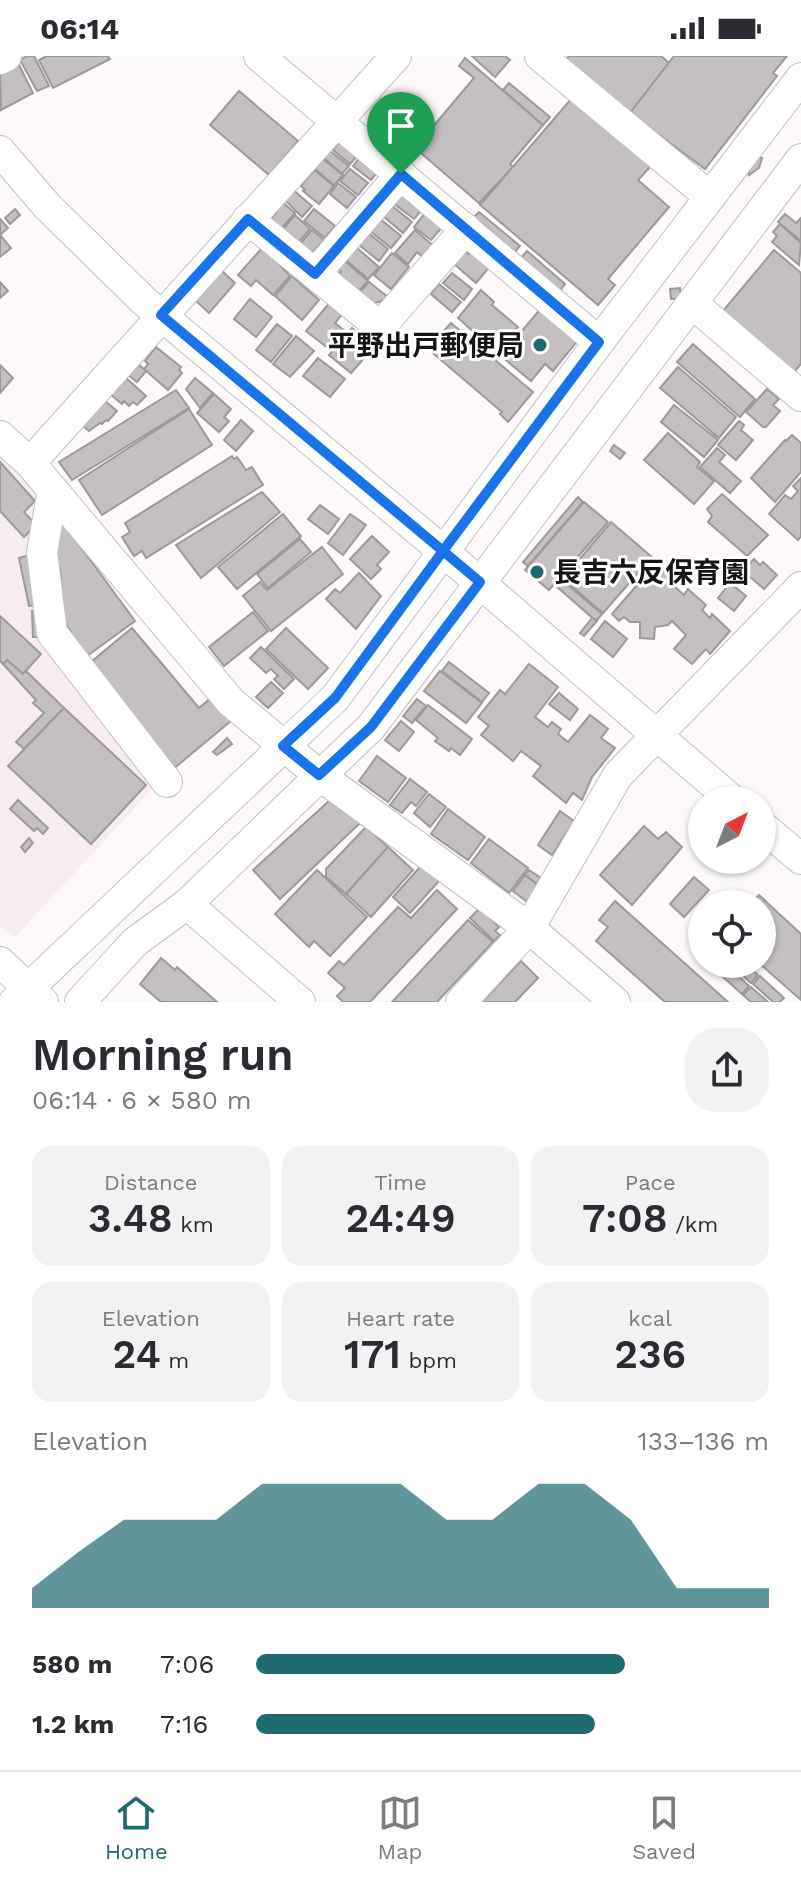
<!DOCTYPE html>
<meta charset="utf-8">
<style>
:root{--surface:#fff;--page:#f2f2f3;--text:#2b2b33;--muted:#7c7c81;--line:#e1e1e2;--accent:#1d6a6f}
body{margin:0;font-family:"Work Sans","Noto Sans JP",sans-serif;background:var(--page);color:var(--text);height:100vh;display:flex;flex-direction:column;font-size:30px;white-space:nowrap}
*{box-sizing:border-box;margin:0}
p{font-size:26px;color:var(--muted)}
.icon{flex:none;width:44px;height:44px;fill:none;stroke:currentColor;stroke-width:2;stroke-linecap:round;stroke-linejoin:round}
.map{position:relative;height:946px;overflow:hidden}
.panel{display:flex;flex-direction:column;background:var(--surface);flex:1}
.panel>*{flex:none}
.needle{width:52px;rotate:42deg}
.buttons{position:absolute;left:688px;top:730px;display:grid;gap:16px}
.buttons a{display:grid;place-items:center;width:88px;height:88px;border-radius:50%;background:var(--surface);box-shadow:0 2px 6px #0004;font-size:40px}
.pin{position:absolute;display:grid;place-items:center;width:68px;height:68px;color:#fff;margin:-82px -34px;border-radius:50% 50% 50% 0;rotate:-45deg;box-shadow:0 0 8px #0007}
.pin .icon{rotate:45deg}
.round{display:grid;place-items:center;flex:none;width:84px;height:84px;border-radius:32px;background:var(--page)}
.headline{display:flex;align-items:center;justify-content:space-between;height:136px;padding:0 32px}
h1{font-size:44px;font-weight:600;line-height:60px}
.stats{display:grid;grid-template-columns:repeat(3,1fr);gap:12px;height:136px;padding:8px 32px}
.stats div{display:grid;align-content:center;border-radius:20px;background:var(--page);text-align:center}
.stats b{font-size:40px;font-weight:600}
.stats small{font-size:22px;font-weight:400}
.stats p{font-size:22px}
.chart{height:224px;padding:16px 32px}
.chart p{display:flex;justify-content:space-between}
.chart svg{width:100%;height:144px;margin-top:8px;fill:var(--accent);opacity:.7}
ul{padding:0 32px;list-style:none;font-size:26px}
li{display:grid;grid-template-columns:128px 96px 1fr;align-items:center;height:60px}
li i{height:20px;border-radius:10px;background:var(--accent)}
.status{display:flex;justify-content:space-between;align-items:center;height:56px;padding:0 40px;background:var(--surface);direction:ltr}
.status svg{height:22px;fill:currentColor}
.tabs{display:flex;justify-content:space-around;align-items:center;height:112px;border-top:2px solid var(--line);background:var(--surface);font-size:22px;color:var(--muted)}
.tabs a{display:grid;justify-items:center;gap:4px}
.tabs .current{color:var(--accent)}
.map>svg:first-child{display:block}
.built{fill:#f9ecf1}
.building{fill:#c4c0c2;stroke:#9d999b;stroke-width:2}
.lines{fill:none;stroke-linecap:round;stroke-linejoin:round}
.minor-casing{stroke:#c4c0c2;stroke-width:32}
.minor{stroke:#fff;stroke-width:30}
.route-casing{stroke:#fff;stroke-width:16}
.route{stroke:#1a73e8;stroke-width:10}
.poi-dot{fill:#1d6a6f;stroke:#fff;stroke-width:3}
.labels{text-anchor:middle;stroke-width:6;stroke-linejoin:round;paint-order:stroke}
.poi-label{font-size:28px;font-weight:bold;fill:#161515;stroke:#fff;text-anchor:end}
</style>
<div class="status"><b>06:14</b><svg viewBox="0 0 49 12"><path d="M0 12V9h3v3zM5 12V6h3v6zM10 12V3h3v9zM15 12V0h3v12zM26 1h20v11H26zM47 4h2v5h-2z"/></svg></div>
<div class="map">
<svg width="801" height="946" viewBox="0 0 801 946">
<rect width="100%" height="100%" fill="#fdf9fa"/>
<path class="built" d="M0,399L41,437L45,578L158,727L14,882L0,870Z"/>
<g class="building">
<path d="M27,0H34L49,30L37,35L20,4Z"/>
<path d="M47,0H108L110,3L53,32L39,4Z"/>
<path d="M472,0H505L510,4L495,21Z"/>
<path d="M569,0H661L669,7L630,57L565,5Z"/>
<path d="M674,0H787L773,17L777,20L705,113L630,57Z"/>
<path d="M465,2L543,69L510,108L513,111L479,147L415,92L474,22L459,10Z"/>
<path d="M17,5L33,37L1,54L0,14Z"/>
<path d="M509,27L550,61L543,69L503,34Z"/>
<path d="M239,35L298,85L269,119L210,69Z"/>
<path d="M572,42L651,110L638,124L669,151L608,223L615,229L598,249L480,149Z"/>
<path d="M341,84L358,99L350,108L333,94Z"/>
<path d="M330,95L349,110L342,118L324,102Z"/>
<path d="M362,99L380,113L371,124L353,110Z"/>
<path d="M758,102H762L759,112L749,119V112Z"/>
<path d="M323,103L343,119L334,129L315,113Z"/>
<path d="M350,113L368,127L358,139L340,125Z"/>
<path d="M314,114L334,130L319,148L303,135L305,134L301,130Z"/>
<path d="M338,127L356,141L347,152L330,138Z"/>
<path d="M292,133L312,150L302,161L284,143Z"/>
<path d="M401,138L425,150L414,163L393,147Z"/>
<path d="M281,145L295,157L281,173L270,164L277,156L274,153Z"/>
<path d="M391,149L412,166L403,177L383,160Z"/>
<path d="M15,153L20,159L10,168L5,162Z"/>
<path d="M314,153L335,170L325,182L304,165Z"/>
<path d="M426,156L443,170L431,184L414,171Z"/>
<path d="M479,156L520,190L515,196L474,161Z"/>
<path d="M785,158L796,167L801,162V185L778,166Z"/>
<path d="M295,159L310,173L298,187L283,173Z"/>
<path d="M379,162L401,180L391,192L369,174Z"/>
<path d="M0,163L8,172L0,179Z"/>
<path d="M780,168L801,187L799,209L772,186L777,180L773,176Z"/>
<path d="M312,174L324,184L312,197L299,189Z"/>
<path d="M415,174L437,193L427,205L417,196L408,208L395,197Z"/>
<path d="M367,176L388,193L379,205L358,188Z"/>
<path d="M0,179L11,192L0,201Z"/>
<path d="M263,191L290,220L273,239L256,224L251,230L238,219Z"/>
<path d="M357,192L379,211L368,223L346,204Z"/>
<path d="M472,193L491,209L476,227L454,208L465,195L469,198Z"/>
<path d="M774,194L801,217V308L794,316L723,255Z"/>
<path d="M527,195L565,228L560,235L521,202Z"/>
<path d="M392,197L409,211L391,233L374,219Z"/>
<path d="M344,204L368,225L358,236L338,219L341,216L337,211Z"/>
<path d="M221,214L235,227L209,257L196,245Z"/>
<path d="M452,217L472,233L464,244L443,227Z"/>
<path d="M292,220L319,244L302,264L275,240Z"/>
<path d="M0,226L8,235L0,242Z"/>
<path d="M369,226L388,241L385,244L372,248L359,237Z"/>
<path d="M439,228L461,246L452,256L431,238Z"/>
<path d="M680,232L681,242L671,243L670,233Z"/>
<path d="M481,234L494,246L492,249L518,271L496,296L458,262Z"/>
<path d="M250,243L272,261L256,281L234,263Z"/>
<path d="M331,245L344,256L335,267L345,275L329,293L306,275Z"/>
<path d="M542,251L575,279V288L553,315L545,308L531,325L501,300Z"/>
<path d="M451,267L533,336L508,366L500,358L502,356L428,293Z"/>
<path d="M277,268L292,280L271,306L256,294Z"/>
<path d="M352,272L359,278L364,272L376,282L370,288L374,291L351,317L329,299Z"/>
<path d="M296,280L314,295L290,321L273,308Z"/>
<path d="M693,288L755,343L740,361L677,306Z"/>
<path d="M156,291L181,311L179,314L182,317L168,334L144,313L148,308L145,305Z"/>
<path d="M318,302L345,323L330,341L303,320Z"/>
<path d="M137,307L146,315L137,326L127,318Z"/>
<path d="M0,309L13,322L0,337Z"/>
<path d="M678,311L736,361L719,382L660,332Z"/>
<path d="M125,321L146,340L137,349L133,346L129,350L124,345L122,348L110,338Z"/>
<path d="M195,322L213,337L200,352L186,333Z"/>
<path d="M767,333L779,343L773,349L780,355L766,371H763L746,356Z"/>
<path d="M176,334L189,352L72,424L59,406Z"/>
<path d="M214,338L231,353L224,361L229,365L219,376L197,357Z"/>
<path d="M105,345L117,355L108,365L106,364L102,368L100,367L89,375L83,370Z"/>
<path d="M674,349L718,384L704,401L661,366Z"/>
<path d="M189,353L212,389L102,459L79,424Z"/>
<path d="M241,364L253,375L236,395L224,384Z"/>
<path d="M739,365L744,369L741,374L753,384L736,404L718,389Z"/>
<path d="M668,377L700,406L697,411L714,425L694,448L644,404Z"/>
<path d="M792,379L801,387V416L775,446L751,422L785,384L786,385Z"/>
<path d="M614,389L625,397L620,403L610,395Z"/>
<path d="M717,392L725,399L719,406L741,425L730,437L700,411Z"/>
<path d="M232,400L234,403L237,401L246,414L252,411L263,429L146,502L142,495L134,500L122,481L130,476L125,467Z"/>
<path d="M0,406L35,445L24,456L36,469L24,481L0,455Z"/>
<path d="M801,422V480L798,484L769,458L785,439L791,443L798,435L793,430Z"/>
<path d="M262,436L280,456L201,522L176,489Z"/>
<path d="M722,438L768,479L747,500L708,466L712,460L707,453Z"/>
<path d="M578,441L583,446L528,510L523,506Z"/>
<path d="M584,446L608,466L549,534L525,514Z"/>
<path d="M320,449L339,463L328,478L308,463Z"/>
<path d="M283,458L301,480L237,533L218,511Z"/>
<path d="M350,458L366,469L343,499L328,487Z"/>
<path d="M58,460L135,565L87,600L62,582L71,576L64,566L60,512L55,515Z"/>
<path d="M611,466L652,501L603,557L563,523Z"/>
<path d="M372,480L389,496L377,509L381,513L371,523L350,503Z"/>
<path d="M300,483L311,496L268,532L257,518Z"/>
<path d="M322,491L343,518L271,575L243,540L260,526L267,534Z"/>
<path d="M29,499L39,549L29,550L19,502Z"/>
<path d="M754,503L760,509L763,506L777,519L764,533L743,515Z"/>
<path d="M657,506L679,526L675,531L684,539L688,533L706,549L702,554L710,562L712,558L730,575L710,598L706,593L692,608L674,593L686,579L672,565L668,569L655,571L654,583L640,582V566H630L624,561L619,565L612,558Z"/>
<path d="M359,517L381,540L356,573L326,543L335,533L340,537Z"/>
<path d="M562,524L602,558L596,565L556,530Z"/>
<path d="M730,527L746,540L734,555L718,542Z"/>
<path d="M32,555H39L40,581H33Z"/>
<path d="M253,556L268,575L224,610L209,591Z"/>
<path d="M0,560L41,598L23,618L7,604L3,608L0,605Z"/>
<path d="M592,562L597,565L584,580L580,577Z"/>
<path d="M605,565L627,583L613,601L591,583Z"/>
<path d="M132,572L199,652L211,642L231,665L172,714L85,611Z"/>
<path d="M286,572L328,612L308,633L266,593Z"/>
<path d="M261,591L294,623L284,633L274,623L278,620L271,613L266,617L250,602Z"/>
<path d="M7,604L23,618L26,615L64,652L24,693L16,686L44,657L33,647L36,644L3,608Z"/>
<path d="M449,606L489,637L482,646L442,615Z"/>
<path d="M529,608L558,631L535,661L548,671L552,666L561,673L558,678L568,686L590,659L608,673L601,682L615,692L592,721L582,744L573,737L566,747L533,720L541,710L521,695L513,705L481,679L489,670L478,661L500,634L505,638Z"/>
<path d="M440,615L482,647L466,667L424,635Z"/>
<path d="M271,626L283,637L268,652L256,641Z"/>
<path d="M559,637L578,653L570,664L549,648Z"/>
<path d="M417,643L426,650L412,667L403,660Z"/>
<path d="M428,649L472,683L460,699L451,692L449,695L435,685L438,682L416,664Z"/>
<path d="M64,652L146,729L91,788L8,710Z"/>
<path d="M401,665L414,676L399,695L385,684Z"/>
<path d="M227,682L232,688L217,699L213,696Z"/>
<path d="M377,700L406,722L388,746L359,725Z"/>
<path d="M410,723L427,736L416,750L411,746L402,757L390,749Z"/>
<path d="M429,738L446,751L430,771L414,757Z"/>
<path d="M18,744L48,772L43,778L37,772L34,775L10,753Z"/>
<path d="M329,745L360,767L280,843L253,814Z"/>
<path d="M448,753L485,781L468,804L431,778Z"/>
<path d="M560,755L574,765L552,799L538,789Z"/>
<path d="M644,770L658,783L666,776L682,791L632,849L600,819Z"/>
<path d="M366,771L388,791L346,838L326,821V813Z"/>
<path d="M29,782L33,787L25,796L21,791Z"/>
<path d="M489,783L528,812L509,837L471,807Z"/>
<path d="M388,791L413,814L371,861L346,838Z"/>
<path d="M421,810L439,825L410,857L393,841Z"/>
<path d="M317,814L367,861L330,900L314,885L309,891L275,858Z"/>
<path d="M529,814L544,824L539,830L525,819Z"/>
<path d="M525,819L539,830L530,845H526L513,835Z"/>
<path d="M694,821L709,834L684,861L670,848Z"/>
<path d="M437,834L457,853L370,946H343L337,940L345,932L328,917L339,905L344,909L398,851L411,862Z"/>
<path d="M759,839L801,878V944L760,908L762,848H751Z"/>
<path d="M615,845L728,946H665L596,885L608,871L599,864Z"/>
<path d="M480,852L499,871L495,875L500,879L494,885L470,862Z"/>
<path d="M468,864L493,886L437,946H392Z"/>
<path d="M161,902L175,914L177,911L217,946H161L140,928Z"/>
<path d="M521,905L538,922L515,946H482Z"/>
<path d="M712,908H726L749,930L742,938L711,910Z"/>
<path d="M730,908H746L758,919L751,927Z"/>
<path d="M760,920L784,942L780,946H773L753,928Z"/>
<path d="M751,931L768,946H751L743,939Z"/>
</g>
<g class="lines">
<defs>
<g id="minor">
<path d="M259,0L599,286"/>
<path d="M540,0L710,141"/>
<path d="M0,3L6,0"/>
<path d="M0,95L47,150L144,245L443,495L732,744"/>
<path d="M248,163L380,271L466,173"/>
<path d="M315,218L401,118"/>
<path d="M692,247L801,340"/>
<path d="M0,380L30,407L231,646L319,719L529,872L615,946"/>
<path d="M30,407L396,0"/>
<path d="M53,434L42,496L52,577L167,726"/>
<path d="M762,770L801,803"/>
<path d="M187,848L300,946"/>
<path d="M0,906L43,946"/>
<path d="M14,946L335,642L599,286L801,22"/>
<path d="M80,946L135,886L187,848L371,671L801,103"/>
<path d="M461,946L529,872L618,719L801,531"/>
</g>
</defs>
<use href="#minor" class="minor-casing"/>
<use href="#minor" class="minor"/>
</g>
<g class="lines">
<defs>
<path id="route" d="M401,118L315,218L248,163L161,259L443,495L335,642L283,690L319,719L371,671L480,526L443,495L599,286L401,118"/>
</defs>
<use href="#route" class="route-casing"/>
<use href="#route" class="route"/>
</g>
<g class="poi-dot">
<circle cx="540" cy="289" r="8"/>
<circle cx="537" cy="516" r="8"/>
</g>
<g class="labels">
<g class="poi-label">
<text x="524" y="299">平野出戸郵便局</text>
<text x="553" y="526" text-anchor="start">長吉六反保育園</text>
</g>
</g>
</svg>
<div class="buttons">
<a><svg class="needle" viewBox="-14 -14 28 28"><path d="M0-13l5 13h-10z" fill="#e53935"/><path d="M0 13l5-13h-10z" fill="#7c7c81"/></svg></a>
<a><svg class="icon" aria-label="locate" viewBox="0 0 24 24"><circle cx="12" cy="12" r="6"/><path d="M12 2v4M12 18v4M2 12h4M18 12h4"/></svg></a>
</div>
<div class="pin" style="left:401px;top:118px;background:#1e9e55"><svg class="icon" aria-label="arrive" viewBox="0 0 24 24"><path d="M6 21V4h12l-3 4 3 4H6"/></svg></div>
</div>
<section class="panel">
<div class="headline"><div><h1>Morning run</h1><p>06:14 · 6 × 580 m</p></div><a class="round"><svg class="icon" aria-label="share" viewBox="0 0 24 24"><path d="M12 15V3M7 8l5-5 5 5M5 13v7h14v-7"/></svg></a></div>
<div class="stats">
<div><p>Distance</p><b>3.48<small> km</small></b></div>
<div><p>Time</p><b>24:49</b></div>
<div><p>Pace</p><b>7:08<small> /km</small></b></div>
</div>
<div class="stats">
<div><p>Elevation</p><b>24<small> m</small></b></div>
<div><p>Heart rate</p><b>171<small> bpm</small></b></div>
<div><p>kcal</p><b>236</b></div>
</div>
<div class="chart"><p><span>Elevation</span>133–136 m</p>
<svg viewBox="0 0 160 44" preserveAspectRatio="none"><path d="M0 44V38L10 27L20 17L30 17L40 17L50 6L60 6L70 6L80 6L90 17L100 17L110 6L120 6L130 17L140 38L150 38L160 38V44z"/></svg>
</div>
<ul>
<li><b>580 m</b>7:06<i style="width:72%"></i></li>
<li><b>1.2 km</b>7:16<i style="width:66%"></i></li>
</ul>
</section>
<nav class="tabs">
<a class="current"><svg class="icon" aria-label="home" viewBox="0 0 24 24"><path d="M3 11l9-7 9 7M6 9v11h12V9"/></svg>Home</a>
<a><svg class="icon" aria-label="map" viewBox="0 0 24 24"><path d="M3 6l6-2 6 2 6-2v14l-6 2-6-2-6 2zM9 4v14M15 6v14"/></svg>Map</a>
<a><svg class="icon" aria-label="saved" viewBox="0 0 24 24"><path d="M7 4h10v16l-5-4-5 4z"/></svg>Saved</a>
</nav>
